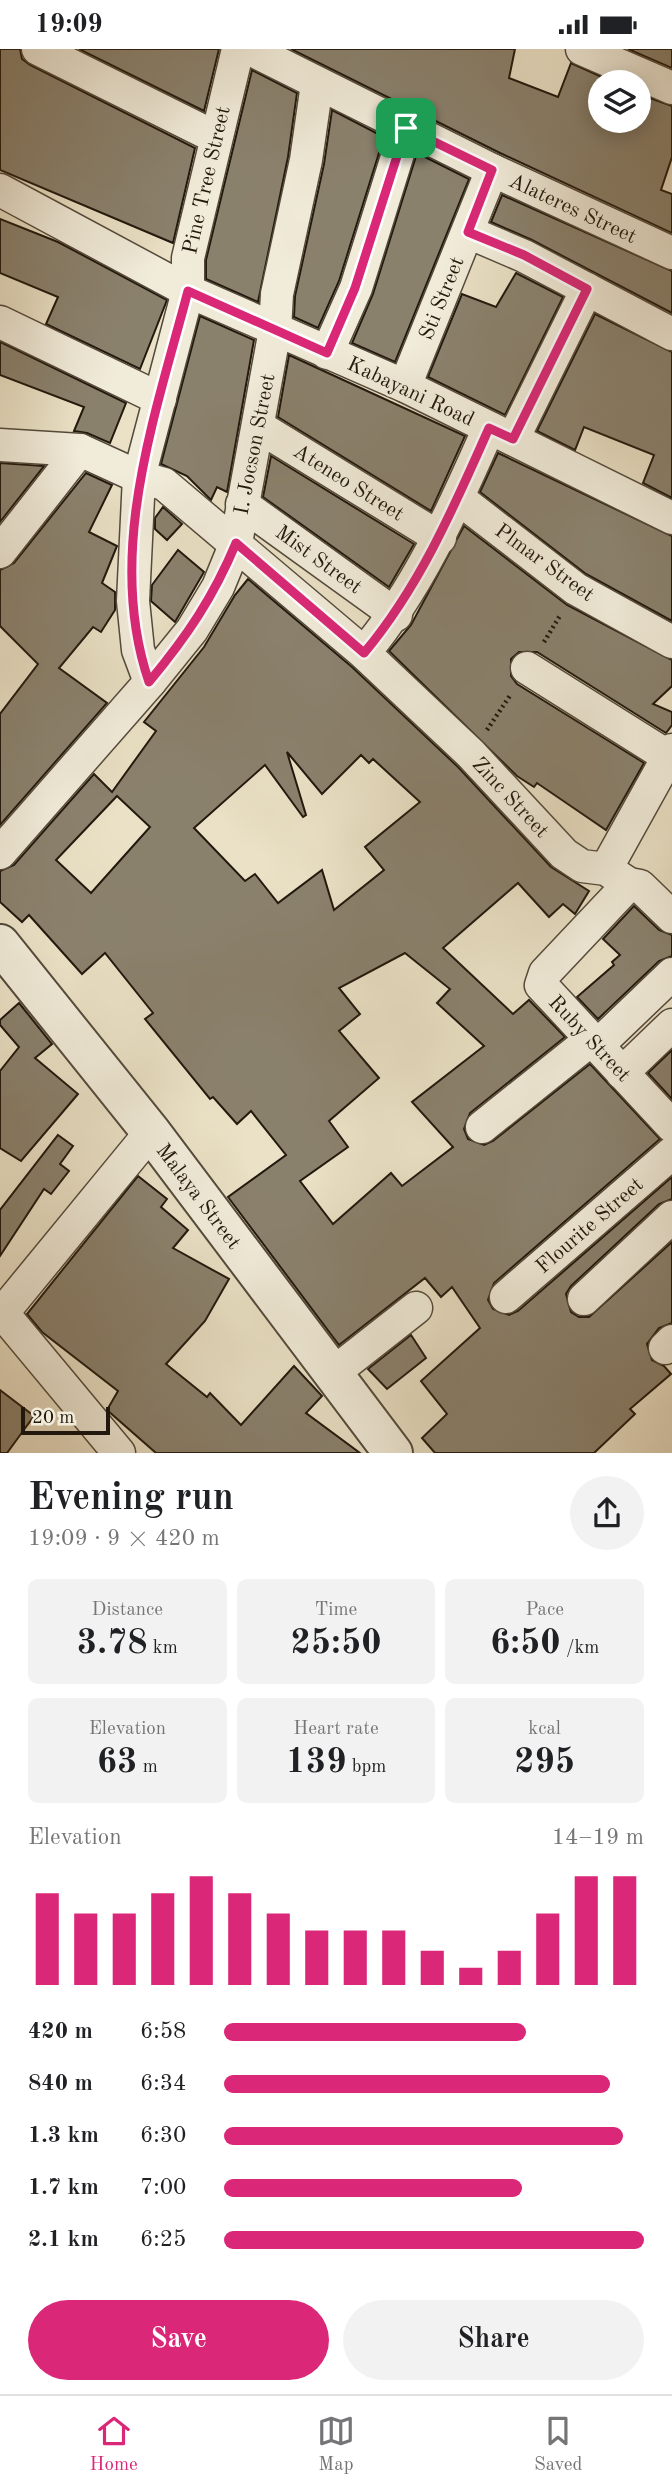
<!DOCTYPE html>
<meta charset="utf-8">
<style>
:root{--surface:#fff;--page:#f2f2f2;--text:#202124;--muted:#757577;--line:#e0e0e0;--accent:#db2777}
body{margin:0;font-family:"Old Standard TT",serif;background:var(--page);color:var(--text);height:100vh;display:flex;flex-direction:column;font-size:26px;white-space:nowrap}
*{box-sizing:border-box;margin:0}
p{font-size:23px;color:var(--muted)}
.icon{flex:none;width:38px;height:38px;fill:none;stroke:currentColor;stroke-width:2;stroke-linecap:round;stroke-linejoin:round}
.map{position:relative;height:1404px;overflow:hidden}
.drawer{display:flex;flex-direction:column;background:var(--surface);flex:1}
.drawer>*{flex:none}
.fabs{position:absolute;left:588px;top:21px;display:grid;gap:14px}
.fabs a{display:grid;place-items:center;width:63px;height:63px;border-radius:50%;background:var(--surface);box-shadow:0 4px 18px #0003;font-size:35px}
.scale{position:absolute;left:21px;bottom:18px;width:89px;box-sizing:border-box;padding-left:7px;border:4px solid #22180d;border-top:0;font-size:19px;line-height:24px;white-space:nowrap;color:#22180d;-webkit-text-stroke:5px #f1ecda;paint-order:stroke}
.pin{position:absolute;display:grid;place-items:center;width:60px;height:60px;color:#fff;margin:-30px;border-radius:14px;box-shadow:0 4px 10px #0006}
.round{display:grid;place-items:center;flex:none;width:74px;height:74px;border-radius:37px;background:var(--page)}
.headline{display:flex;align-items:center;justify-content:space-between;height:119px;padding:0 28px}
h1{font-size:38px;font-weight:800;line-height:52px}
.stats{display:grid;grid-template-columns:repeat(3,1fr);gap:10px;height:119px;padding:7px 28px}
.stats div{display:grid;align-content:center;border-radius:10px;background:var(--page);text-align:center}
.stats b{font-size:35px;font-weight:800}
.stats small{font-size:19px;font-weight:400}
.stats p{font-size:19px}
.chart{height:196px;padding:14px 28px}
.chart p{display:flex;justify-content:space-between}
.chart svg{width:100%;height:126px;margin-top:7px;stroke:var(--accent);stroke-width:6}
.action{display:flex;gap:14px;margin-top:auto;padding:14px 28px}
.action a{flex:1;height:80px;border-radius:42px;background:var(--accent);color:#fff;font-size:28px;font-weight:800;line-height:80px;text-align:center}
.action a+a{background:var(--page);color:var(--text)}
ul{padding:0 28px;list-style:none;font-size:23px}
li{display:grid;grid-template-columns:112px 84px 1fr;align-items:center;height:52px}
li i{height:18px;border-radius:9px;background:var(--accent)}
.status{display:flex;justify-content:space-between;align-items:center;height:49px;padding:0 35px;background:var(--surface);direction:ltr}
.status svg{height:19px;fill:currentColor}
.menu{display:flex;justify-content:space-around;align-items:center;height:98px;border-top:2px solid var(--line);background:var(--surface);font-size:19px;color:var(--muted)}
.menu a{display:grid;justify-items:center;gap:4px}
.menu .current{color:var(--accent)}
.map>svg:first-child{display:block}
.building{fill:#8a816d;stroke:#22180d;stroke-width:2;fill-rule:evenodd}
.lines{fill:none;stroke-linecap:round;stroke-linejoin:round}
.minor-casing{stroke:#544a3b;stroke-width:35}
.tertiary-casing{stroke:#544a3b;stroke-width:42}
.path{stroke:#22180d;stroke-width:4.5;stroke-dasharray:2 3.5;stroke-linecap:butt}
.minor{stroke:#f1ecda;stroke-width:32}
.tertiary{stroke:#f1ecda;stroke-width:38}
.route-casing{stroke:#fff;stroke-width:14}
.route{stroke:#db2777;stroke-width:9}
.labels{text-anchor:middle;stroke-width:5;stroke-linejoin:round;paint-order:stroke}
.street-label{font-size:21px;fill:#22180d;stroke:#f1ecda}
</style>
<div class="status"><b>19:09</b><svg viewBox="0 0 49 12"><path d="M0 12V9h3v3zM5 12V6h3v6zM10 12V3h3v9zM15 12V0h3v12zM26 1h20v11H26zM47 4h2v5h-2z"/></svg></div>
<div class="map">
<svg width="672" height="1404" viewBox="0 0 672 1404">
<rect width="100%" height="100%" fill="#eae1c6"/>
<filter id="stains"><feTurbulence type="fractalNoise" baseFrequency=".00286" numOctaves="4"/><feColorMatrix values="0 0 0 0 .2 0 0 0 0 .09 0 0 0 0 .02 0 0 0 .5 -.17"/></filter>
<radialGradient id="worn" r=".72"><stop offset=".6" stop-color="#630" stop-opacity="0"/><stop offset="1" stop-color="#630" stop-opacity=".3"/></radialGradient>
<g class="building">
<path d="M0,0H20L22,10L30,16L195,99L173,194L0,121Z"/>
<path d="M79,0H219L204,62Z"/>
<path d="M291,0H515L509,29L558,48L571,14L613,33H600V72H639V45L672,57V108L661,141L672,145V184L500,104Z"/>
<path d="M628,0H672V19Z"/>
<path d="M252,21L297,44L288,108L258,253L206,230V211Z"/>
<path d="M332,61L384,88L339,232L318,279L294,268L295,247L324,115Z"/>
<path d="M417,104L469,130L395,313L352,294L373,245Z"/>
<path d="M502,146L672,222V264L532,191L491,173Z"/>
<path d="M0,170L58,193L167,251L140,320L46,275L58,248L0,224Z"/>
<path d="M516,224L563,248L505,366L428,328L462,245L496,258Z"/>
<path d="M595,265L672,303V449L643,434L654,406L584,378L575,401L537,382Z"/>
<path d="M200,267L254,291L227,443L217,438L211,451L187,427L161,415Z"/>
<path d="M0,293L126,354L110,394L87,384L74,382L84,358L0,326Z"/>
<path d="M289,306L465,387L431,462L278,368Z"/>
<path d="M498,404L672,487V572L586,525L480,443Z"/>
<path d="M271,407L414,495L389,538L263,448Z"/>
<path d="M0,414L44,417L0,473Z"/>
<path d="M86,424L112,436L89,483L117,497L102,534L115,543V561L101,583L93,578L59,619L107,654L0,776V665L38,615L0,577V521L14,514Z"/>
<path d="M163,458L182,475L167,491L155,480V469Z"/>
<path d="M464,477L567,556L672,611V637L653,655L672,663V676L666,684L537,603H519L511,610V627L517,635L644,714L606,781L537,734L534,738L517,727L389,602L411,576Z"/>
<path d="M178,501L204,523L175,573L151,552L152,536Z"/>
<path d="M248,530L352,618L458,718L551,818L589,842L575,865L563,855L549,868L518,834L443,899L513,965L529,951L565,988L470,1064L464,1080L468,1090L484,1096L493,1092L590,1015L660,1090L494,1234L488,1251L493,1260L509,1266L518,1262L672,1128V1150L659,1155L571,1237L566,1245L571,1263L579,1268H589L672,1193V1274L659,1279L647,1295L652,1311L664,1317L671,1325L630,1360L635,1365L594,1404H435L422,1389L447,1365L421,1332L480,1279L452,1238L441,1248L425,1229L339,1296L228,1148L286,1106L251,1062L237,1075L213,1048L210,1050L145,970L153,964L105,904L82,925L29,866L22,873L0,853V822L14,816L94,725L112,743L156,682L144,673L204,598L235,546ZM287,703L322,745L361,706L369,714L373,710L420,753L365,798L384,821L334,861L322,821L278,854L255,825L245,832L194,779L265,716L303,768L306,766ZM117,747L150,778L91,844L56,811ZM405,904L450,940L437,954L484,997L412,1053L453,1098L402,1137L391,1124L333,1175L300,1132L348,1098L329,1072L379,1029L339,982L360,965L339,939Z"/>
<path d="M634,857L659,881L672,886V907L659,912L598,970L577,948L614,916L612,913L620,906L603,890Z"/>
<path d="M19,954L52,995L35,1009L78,1045L21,1112L0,1099V1022L19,998L0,976V971Z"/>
<path d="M672,1001V1050L648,1024Z"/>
<path d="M58,1086L73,1097L60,1115L69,1122L51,1145L44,1140L0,1207V1161Z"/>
<path d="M138,1127L167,1150L161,1158L188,1181L173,1199L229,1230L205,1272L166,1315L207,1348L210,1344L241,1376L294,1317L322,1347L306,1364L360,1404H156L107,1361L118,1342L42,1283L27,1265Z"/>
<path d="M411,1286L426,1309L387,1340L368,1320Z"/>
<path d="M0,1341L34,1367L7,1404H0Z"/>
</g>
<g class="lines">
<defs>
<g id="minor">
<path d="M38,0L215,88"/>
<path d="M250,0L492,121L672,204"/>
<path d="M582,0L672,39"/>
<path d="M0,141L188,242L405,337L672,469"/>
<path d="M468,183L524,207L672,285"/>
<path d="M0,273L160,350"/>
<path d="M327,304L356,239L406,79"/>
<path d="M405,337L492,121"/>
<path d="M259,378L440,489"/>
<path d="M513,390L587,240"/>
<path d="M0,396L80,401L139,428L164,435L364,604L471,705L564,805L582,817L606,820L629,835L640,837L672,868"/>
<path d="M458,449L576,540L672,593"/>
<path d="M242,455L396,566"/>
<path d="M0,503L80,401"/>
<path d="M364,604C420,537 454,458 489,379"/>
<path d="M527,619L672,710"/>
<path d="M150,633L138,601L133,552L139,428L188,242V209L238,0"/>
<path d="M0,804L150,633L192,581L218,538L236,494L275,281L277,245L306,111L317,35"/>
<path d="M606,820L672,701"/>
<path d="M629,835L545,924L541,936L672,1077"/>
<path d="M598,996L672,925"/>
<path d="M622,1024L672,976"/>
<path d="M482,1078L592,990"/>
<path d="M506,1248L672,1104"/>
<path d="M584,1250L672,1168"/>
<path d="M0,1261L119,1404"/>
<path d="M0,1267L151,1083"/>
<path d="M665,1299L672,1292"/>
<path d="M332,1325L416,1259"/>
</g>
<path id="tertiary" d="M0,895L151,1083L393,1404"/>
</defs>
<use href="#minor" class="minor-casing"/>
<use href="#tertiary" class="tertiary-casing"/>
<g class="path">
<path d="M544,593L561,565"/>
<path d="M487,681L511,645"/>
</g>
<use href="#minor" class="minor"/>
<use href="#tertiary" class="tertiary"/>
</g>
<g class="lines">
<defs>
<path id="route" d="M406,79L492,121L468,183L524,206L587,240L513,390L489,379C454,458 420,537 364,604L236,494C213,549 187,587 149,633C105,505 155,367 188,242L327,304L355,239Z"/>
</defs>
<use href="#route" class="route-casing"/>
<use href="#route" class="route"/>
</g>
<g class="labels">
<g class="street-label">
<text transform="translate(206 131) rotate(-77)" y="7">Pine Tree Street</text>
<text transform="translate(573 159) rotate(25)" y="7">Alateres Street</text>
<text transform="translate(441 249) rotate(-68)" y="7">Sti Street</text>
<text transform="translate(411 342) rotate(25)" y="7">Kabayani Road</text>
<text transform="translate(254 395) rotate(-79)" y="7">I. Jocson Street</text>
<text transform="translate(349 433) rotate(32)" y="7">Ateneo Street</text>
<text transform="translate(319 510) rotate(36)" y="7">Mist Street</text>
<text transform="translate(545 513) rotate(36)" y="7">Plmar Street</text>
<text transform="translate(511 748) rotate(47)" y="7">Zinc Street</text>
<text transform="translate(590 989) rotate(47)" y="7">Ruby Street</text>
<text transform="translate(199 1147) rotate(53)" y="7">Malaya Street</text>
<text transform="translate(589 1176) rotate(-41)" y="7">Flourite Street</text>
</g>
</g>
<rect width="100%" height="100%" filter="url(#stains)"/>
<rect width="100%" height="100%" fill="url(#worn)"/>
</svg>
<div class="fabs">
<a><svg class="icon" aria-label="layers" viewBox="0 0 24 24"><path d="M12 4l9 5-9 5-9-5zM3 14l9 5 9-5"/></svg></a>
</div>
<div class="scale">20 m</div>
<div class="pin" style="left:406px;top:79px;background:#1e9e55"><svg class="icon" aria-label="arrive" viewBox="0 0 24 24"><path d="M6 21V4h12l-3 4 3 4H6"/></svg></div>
</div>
<section class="drawer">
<div class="headline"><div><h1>Evening run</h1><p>19:09 · 9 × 420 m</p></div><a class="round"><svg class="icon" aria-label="share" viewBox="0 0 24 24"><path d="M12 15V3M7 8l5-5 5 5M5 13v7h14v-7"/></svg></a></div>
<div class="stats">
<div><p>Distance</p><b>3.78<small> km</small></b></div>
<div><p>Time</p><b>25:50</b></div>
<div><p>Pace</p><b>6:50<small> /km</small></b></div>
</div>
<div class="stats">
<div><p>Elevation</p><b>63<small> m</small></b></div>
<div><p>Heart rate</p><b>139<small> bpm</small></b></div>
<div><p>kcal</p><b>295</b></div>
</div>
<div class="chart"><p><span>Elevation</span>14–19 m</p>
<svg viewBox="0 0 160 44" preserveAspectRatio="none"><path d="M5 44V12M15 44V19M25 44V19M35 44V12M45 44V6M55 44V12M65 44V19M75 44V25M85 44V25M95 44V25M105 44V32M115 44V38M125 44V32M135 44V19M145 44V6M155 44V6"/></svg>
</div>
<ul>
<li><b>420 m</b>6:58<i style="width:72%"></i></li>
<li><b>840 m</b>6:34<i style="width:92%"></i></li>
<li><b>1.3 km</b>6:30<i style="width:95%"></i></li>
<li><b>1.7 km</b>7:00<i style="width:71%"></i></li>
<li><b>2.1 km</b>6:25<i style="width:100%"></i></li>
</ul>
<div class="action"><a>Save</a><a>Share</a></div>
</section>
<nav class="menu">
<a class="current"><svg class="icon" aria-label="home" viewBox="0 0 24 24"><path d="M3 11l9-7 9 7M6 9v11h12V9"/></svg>Home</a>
<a><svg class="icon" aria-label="map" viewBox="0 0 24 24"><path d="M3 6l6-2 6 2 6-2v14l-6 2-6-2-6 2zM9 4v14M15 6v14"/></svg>Map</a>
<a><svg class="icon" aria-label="saved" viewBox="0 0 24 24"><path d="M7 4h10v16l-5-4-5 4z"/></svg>Saved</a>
</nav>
